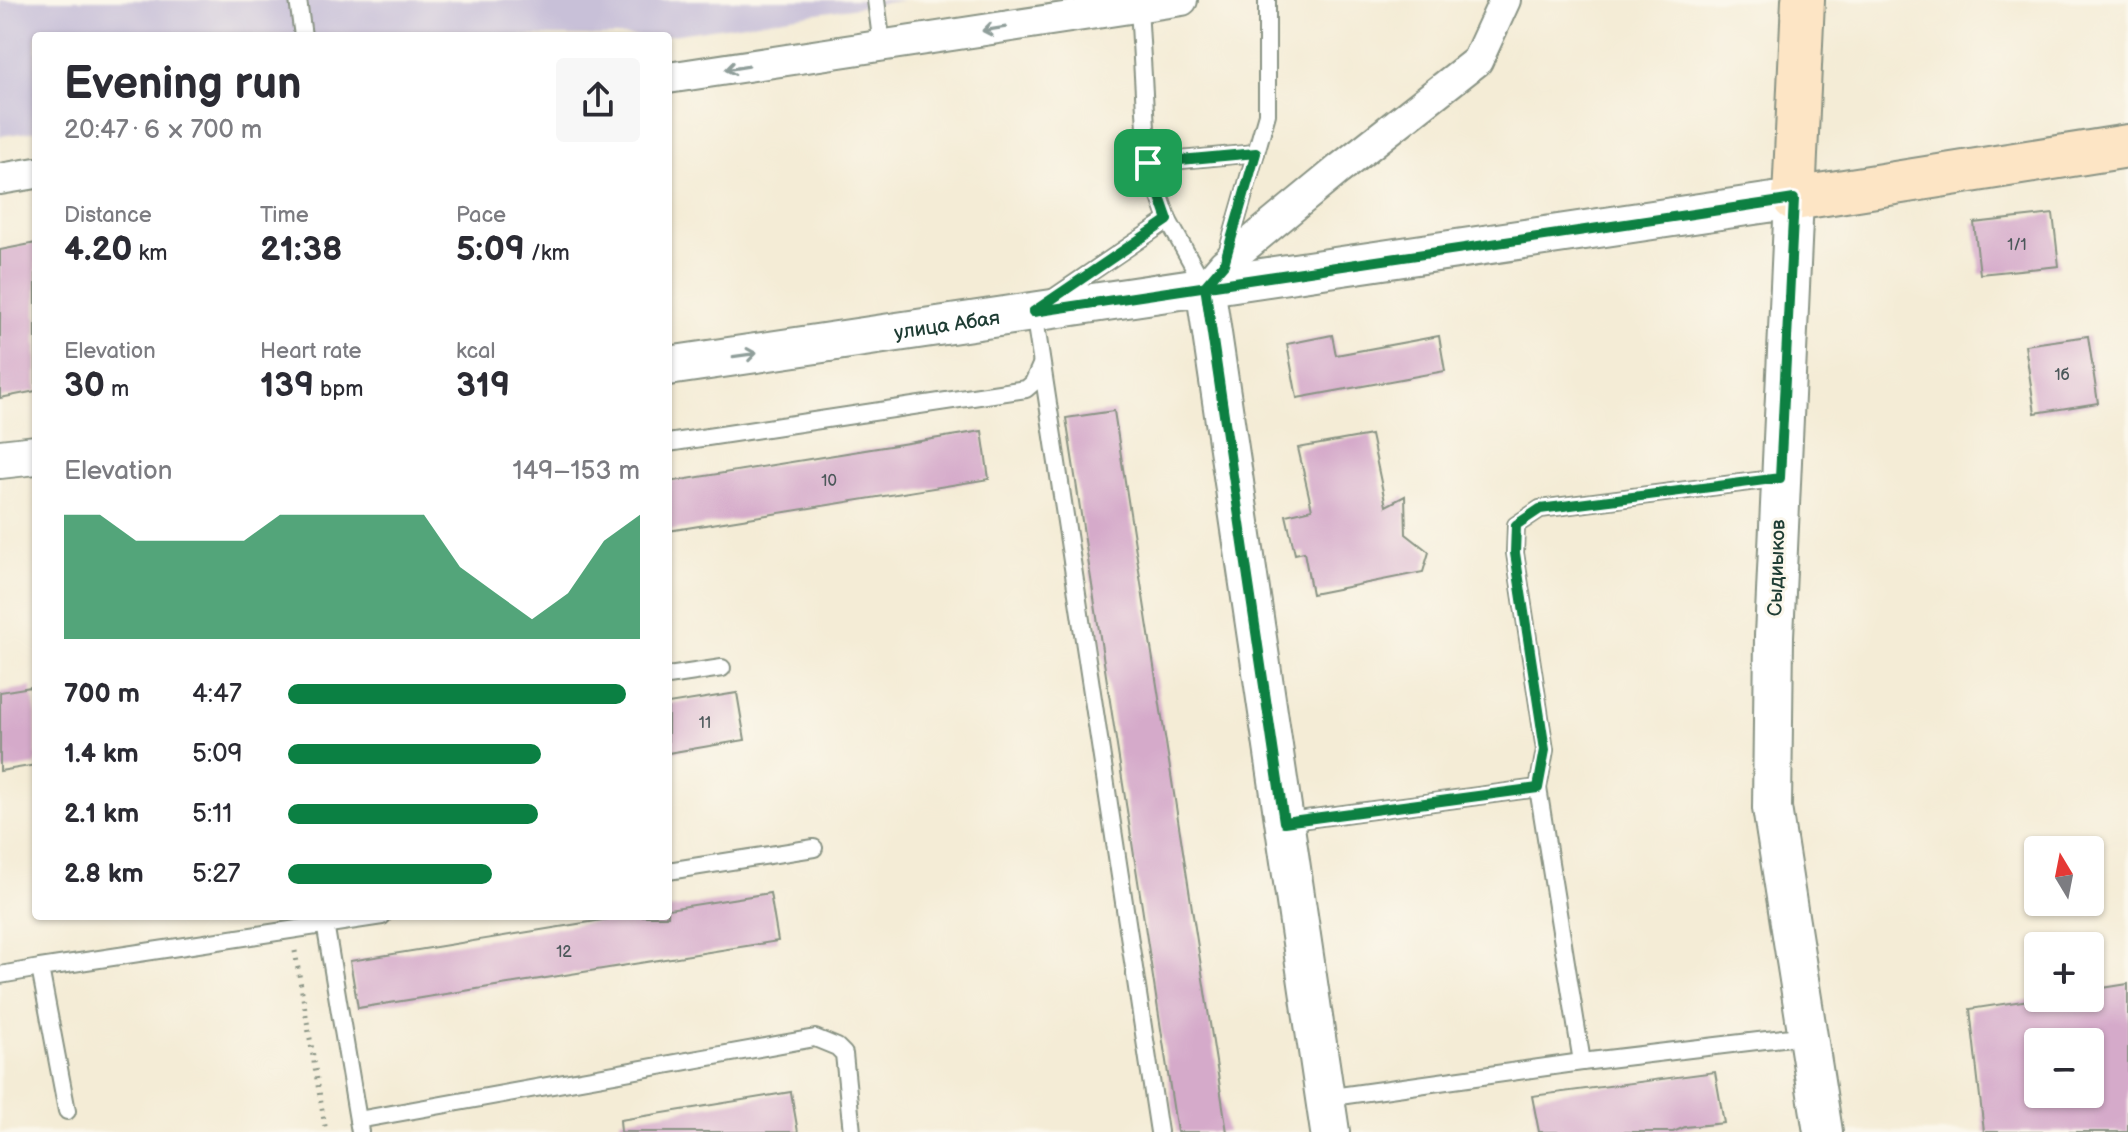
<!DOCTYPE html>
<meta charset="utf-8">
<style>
:root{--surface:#fff;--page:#f7f7f7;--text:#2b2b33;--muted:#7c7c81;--accent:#0b8043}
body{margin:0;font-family:"Balsamiq Sans",sans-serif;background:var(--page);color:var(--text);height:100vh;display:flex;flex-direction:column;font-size:30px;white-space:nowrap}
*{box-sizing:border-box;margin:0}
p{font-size:26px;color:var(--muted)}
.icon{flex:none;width:44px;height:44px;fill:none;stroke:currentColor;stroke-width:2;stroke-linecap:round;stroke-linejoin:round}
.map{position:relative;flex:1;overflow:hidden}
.details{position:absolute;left:32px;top:32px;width:640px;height:888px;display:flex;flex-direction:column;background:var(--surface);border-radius:8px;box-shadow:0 2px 6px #0004}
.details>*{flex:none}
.needle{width:52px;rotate:350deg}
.buttons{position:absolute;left:2024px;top:836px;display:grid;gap:16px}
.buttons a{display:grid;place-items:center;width:80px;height:80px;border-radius:8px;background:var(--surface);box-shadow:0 2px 6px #0004;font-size:40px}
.pin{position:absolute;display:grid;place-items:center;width:68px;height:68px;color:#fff;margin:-34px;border-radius:16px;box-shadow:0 4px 12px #0006}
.round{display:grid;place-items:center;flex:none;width:84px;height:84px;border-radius:8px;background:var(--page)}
.headline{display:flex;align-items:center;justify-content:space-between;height:136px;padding:0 32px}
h1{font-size:44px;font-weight:800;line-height:60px}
.figures{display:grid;grid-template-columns:repeat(3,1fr);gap:12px;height:136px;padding:8px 32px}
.figures div{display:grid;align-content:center}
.figures b{font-size:34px;font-weight:800}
.figures small{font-size:22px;font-weight:400}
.figures p{font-size:22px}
.chart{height:224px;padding:16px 32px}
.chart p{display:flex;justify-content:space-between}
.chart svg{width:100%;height:144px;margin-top:8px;fill:var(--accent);opacity:.7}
ul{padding:0 32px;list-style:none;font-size:26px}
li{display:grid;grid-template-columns:128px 96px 1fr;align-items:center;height:60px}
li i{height:20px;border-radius:10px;background:var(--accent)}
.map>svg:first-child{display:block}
.industrial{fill:#c8c0d8}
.building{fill:#d5aaca;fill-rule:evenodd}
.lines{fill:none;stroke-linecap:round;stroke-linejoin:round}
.service-casing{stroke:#8a9485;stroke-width:20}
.minor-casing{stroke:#8a9485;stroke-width:34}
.tertiary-casing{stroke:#8a9485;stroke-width:42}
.secondary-casing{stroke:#8a9485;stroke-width:46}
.path{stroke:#8a9485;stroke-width:5;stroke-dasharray:2 6;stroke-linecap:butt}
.service{stroke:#fff;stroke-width:16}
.minor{stroke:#fff;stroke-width:30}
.tertiary{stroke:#fff;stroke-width:38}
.secondary{stroke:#fde5c5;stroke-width:42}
.oneway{stroke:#8f9e9a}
.route-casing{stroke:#fff;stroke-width:16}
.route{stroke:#0b8043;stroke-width:10}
.labels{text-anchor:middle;stroke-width:6;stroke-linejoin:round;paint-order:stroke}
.number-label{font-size:16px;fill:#4c585a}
.street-label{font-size:20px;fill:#1f3d34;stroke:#fbf7ec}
</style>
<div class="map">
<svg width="2128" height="1132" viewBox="0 0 2128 1132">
<rect width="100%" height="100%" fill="#fbf7ec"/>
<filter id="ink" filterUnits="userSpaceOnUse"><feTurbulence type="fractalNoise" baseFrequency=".0125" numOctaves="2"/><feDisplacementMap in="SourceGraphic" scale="16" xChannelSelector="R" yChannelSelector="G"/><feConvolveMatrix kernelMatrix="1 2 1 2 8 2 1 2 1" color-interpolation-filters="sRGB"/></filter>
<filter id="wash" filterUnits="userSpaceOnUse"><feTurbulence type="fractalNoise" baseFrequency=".006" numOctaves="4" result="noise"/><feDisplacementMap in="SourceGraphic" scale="32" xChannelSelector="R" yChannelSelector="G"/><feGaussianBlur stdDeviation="1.8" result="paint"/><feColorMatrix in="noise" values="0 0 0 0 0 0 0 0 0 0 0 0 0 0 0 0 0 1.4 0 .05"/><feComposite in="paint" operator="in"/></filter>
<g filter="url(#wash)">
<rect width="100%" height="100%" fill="#f4ecd6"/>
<path class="industrial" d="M0,0H904L665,36H36V131L0,136Z"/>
<g id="blocks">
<g class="building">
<path d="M2053,214L2059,266L1980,274L1974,223Z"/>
<path d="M36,243V391L0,398V250Z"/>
<path d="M1332,335L1336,355L1439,336L1445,371L1297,398L1287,344Z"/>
<path d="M2088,336L2098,403L2035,413L2025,345Z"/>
<path d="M1114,411L1227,1132H1177L1066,418Z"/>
<path d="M982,431L989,479L668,531V482Z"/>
<path d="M1371,435L1386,506L1405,496L1406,534L1429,552L1423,572L1312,594L1304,552L1295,554L1286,515L1312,509L1298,448Z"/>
<path d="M31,687L36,715V765L0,771V692Z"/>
<path d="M737,693L745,740L668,753V704Z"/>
<path d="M770,893L778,941L358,1008L350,961L627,916H668V909Z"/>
<path d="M2128,984V1132H1984L1970,1009L2042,998H2090V990ZM2038,1042H2090V1094H2038Z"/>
<path d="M1715,1072L1724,1123L1685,1127L1673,1132H1539L1532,1096Z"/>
<path d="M791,1092L798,1132H621L620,1120Z"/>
</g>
</g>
</g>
<g filter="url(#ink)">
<use href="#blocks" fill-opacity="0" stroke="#8a9485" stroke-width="2"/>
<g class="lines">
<defs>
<g id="service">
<path d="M298,0L303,36"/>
<path d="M876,0L882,46"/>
<path d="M1148,163L1256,153"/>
<path d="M1168,220L1204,285"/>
<path d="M1226,257L1267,114V0"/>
<path d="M1053,298L1168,220L1148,163L1139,7"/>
<path d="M1034,312L1159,1132"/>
<path d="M668,443L1026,389L1033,383L1041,365"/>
<path d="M668,676L722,668"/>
<path d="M1284,822L1538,788"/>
<path d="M668,871L814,848"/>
<path d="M324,917L360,1132"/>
<path d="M0,975L40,968"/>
<path d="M1582,1062L1538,788L1545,750L1515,553L1516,525L1540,509L1780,478"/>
<path d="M1325,1098L1582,1062L1808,1035"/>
<path d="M67,1111L40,968L382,916"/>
<path d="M358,1120L815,1038L837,1047L844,1054L852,1132"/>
</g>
<g id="minor">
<path d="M668,78L1182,0"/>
<path d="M0,179L36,173"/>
<path d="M1205,286L1224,264L1338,170L1477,61L1505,0"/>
</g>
<g id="tertiary">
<path d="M1205,286L1330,1132"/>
<path id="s1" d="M668,366L1794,199L1774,636L1772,808L1823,1132"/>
<path d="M0,459L36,455"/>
</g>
<path id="secondary" d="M1803,0L1794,199L2128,146"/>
</defs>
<use href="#service" class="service-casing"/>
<use href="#minor" class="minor-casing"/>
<use href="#tertiary" class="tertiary-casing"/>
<use href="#secondary" class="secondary-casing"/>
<path class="path" d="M295,951L326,1132"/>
<use href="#service" class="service"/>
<use href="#minor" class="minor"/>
<use href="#tertiary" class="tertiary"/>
<use href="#secondary" class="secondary"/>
</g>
<defs><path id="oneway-shaft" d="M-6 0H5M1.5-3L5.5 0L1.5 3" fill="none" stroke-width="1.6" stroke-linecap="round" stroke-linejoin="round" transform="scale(2)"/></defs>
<g class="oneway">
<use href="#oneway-shaft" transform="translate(994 29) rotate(171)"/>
<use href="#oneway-shaft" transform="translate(737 68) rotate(171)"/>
<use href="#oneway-shaft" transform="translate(745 355) rotate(-8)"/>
</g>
</g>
<g class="lines" filter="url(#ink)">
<defs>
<path id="route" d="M1148,163L1168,220L1033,312L1794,199L1780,478L1540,509L1516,525L1515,553L1545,750L1538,788L1284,822L1205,286L1224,264L1256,153L1148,163"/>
</defs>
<use href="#route" class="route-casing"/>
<use href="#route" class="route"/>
</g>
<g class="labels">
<g class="number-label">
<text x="2017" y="250">1/1</text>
<text x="2062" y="380">1б</text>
<text x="829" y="486">10</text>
<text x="705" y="728">11</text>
<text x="564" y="957">12</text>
</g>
<g class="street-label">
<text dy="7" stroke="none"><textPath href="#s1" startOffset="282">улица Абая</textPath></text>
<text transform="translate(1776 568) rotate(-88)" y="7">Сыдиыков</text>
</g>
</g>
</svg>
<div class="buttons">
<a><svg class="needle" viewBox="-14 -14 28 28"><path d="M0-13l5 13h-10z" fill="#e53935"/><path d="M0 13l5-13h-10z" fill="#7c7c81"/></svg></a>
<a>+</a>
<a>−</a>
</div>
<div class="pin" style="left:1148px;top:163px;background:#1e9e55"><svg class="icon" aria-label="arrive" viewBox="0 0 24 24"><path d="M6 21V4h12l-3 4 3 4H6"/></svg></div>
<section class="details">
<div class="headline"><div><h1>Evening run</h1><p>20:47 · 6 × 700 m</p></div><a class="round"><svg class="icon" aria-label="share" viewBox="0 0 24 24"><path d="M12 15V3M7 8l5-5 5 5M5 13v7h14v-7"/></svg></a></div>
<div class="figures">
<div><p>Distance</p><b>4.20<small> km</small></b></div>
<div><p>Time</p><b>21:38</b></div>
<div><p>Pace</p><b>5:09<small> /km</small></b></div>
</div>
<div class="figures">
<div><p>Elevation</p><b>30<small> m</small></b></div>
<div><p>Heart rate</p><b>139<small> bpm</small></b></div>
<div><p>kcal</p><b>319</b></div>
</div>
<div class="chart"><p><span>Elevation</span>149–153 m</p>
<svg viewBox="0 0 160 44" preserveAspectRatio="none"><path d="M0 44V6L10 6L20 14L30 14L40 14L50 14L60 6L70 6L80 6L90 6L100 6L110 22L120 30L130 38L140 30L150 14L160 6V44z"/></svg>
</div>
<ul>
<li><b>700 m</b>4:47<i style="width:96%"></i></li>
<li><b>1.4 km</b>5:09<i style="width:72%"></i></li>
<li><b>2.1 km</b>5:11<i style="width:71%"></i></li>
<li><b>2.8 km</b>5:27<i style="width:58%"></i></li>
</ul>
</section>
</div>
